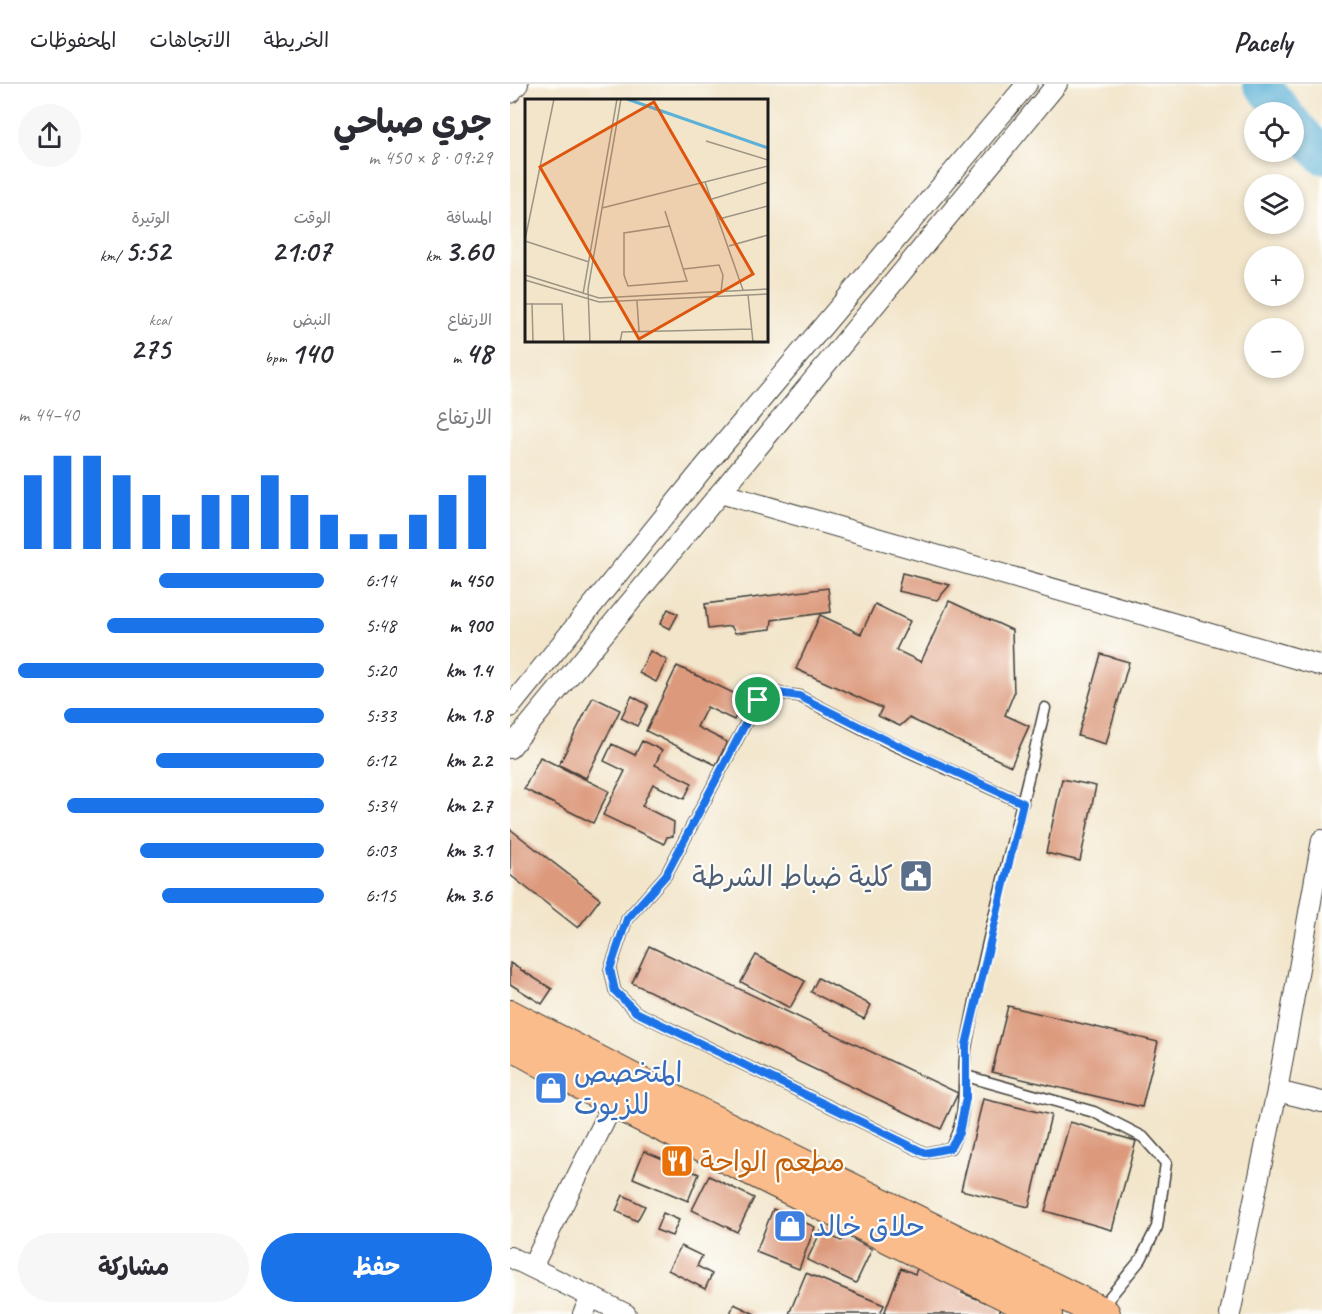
<!DOCTYPE html>
<html lang="ar">
<meta charset="utf-8">
<style>
:root{--surface:#fff;--page:#f7f7f7;--text:#2b2b33;--muted:#7c7c81;--line:#e1e1e2;--accent:#1a73e8}
body{margin:0;font-family:Caveat,"Playpen Sans Arabic",sans-serif;background:var(--page);color:var(--text);direction:rtl;height:100vh;display:flex;flex-direction:column;font-size:22px;white-space:nowrap}
*{box-sizing:border-box;margin:0}
p{font-size:20px;color:var(--muted)}
.icon{flex:none;width:33px;height:33px;fill:none;stroke:currentColor;stroke-width:2;stroke-linecap:round;stroke-linejoin:round}
.map{position:relative;flex:1;overflow:hidden;direction:ltr}
.sheet{display:flex;flex-direction:column;background:var(--surface);width:510px}
.sheet>*{flex:none}
.tools{position:absolute;left:734px;top:18px;display:grid;gap:12px}
.tools a{display:grid;place-items:center;width:60px;height:60px;border-radius:50%;background:var(--surface);box-shadow:0 3px 9px #0003;font-size:30px}
.pin{position:absolute;display:grid;place-items:center;width:51px;height:51px;color:#fff;margin:-26px;border:3px solid #fff;border-radius:50%;box-shadow:0 2px 6px #0007}
.round{display:grid;place-items:center;flex:none;width:63px;height:63px;border-radius:32px;background:var(--page)}
.summary{display:flex;align-items:center;justify-content:space-between;height:102px;padding:0 18px}
h1{font-size:33px;font-weight:700;line-height:45px}
.figures{display:grid;grid-template-columns:repeat(3,1fr);gap:9px;height:102px;padding:6px 18px}
.figures div{display:grid;align-content:center}
.figures b{font-size:30px;font-weight:700}
.figures small{font-size:16px;font-weight:400}
.figures p{font-size:16px}
.chart{height:168px;padding:12px 18px}
.chart p{display:flex;justify-content:space-between}
.chart svg{width:100%;height:108px;margin-top:6px;stroke:var(--accent);stroke-width:6}
.primary-button{display:flex;gap:12px;margin-top:auto;padding:12px 18px}
.primary-button a{flex:1;height:69px;border-radius:36px;background:var(--accent);color:#fff;font-size:24px;font-weight:700;line-height:69px;text-align:center}
.primary-button a+a{background:var(--page);color:var(--text)}
ul{padding:0 18px;list-style:none;font-size:20px}
li{display:grid;grid-template-columns:96px 72px 1fr;align-items:center;height:45px}
li i{height:15px;border-radius:8px;background:var(--accent)}
header{display:flex;align-items:center;gap:36px;box-sizing:border-box;height:84px;padding:0 30px;background:var(--surface);border-bottom:2px solid var(--line)}
header strong{font-size:28px}
nav{display:flex;gap:33px;margin-inline-start:auto;font-size:21px}
main{display:flex;flex:1;min-height:0}
.map>svg:first-child{display:block}
.lines{fill:none;stroke-linecap:round;stroke-linejoin:round}
.river{stroke:#5bb1d7;stroke-width:36}
.building{fill:#dc997b}
.lane-casing{stroke:#3c3a36;stroke-width:13}
.street-casing{stroke:#3c3a36;stroke-width:22}
.primary-casing{stroke:#3c3a36;stroke-width:34}
.lane{stroke:#fff;stroke-width:10}
.street{stroke:#fff;stroke-width:20}
.primary{stroke:#fabc8b;stroke-width:32}
.route-casing{stroke:#fff;stroke-width:12}
.route{stroke:#1a73e8;stroke-width:8}
.labels{text-anchor:middle;stroke-width:4.5;stroke-linejoin:round;paint-order:stroke}
.service-label{font-size:28px;fill:#4e5e75;stroke:#fdfcf7;text-anchor:end}
.shop-label{font-size:28px;fill:#366cbe;stroke:#fdfcf7;text-anchor:start}
.food-label{font-size:28px;fill:#c56008;stroke:#fdfcf7;text-anchor:start}
.inset-river{fill:none;stroke:#5bb1d7;stroke-width:3}
.inset-road{fill:none;stroke:#9c9584;stroke-width:1.5}
.view{fill:#de560d;fill-opacity:0.15;stroke:#de560d;stroke-width:3}
.inset-edge{fill:none;stroke:#1c1c1c;stroke-width:3}
</style>
<header>
<strong>Pacely</strong>
<nav><a>الخريطة</a><a>الاتجاهات</a><a>المحفوظات</a></nav>
</header>
<main>
<div class="map">
<svg width="812" height="1230" viewBox="0 0 812 1230">
<rect width="100%" height="100%" fill="#fdfcf7"/>
<filter id="ink" filterUnits="userSpaceOnUse"><feTurbulence type="fractalNoise" baseFrequency=".0167" numOctaves="2"/><feDisplacementMap in="SourceGraphic" scale="12" xChannelSelector="R" yChannelSelector="G"/><feConvolveMatrix kernelMatrix="1 2 1 2 8 2 1 2 1" color-interpolation-filters="sRGB"/></filter>
<filter id="wash" filterUnits="userSpaceOnUse"><feTurbulence type="fractalNoise" baseFrequency=".008" numOctaves="4" result="noise"/><feDisplacementMap in="SourceGraphic" scale="24" xChannelSelector="R" yChannelSelector="G"/><feGaussianBlur stdDeviation="1.35" result="paint"/><feColorMatrix in="noise" values="0 0 0 0 0 0 0 0 0 0 0 0 0 0 0 0 0 1.4 0 .05"/><feComposite in="paint" operator="in"/></filter>
<g filter="url(#wash)">
<rect width="100%" height="100%" fill="#f2e5ca"/>
<g class="lines">
<g class="river">
<path d="M751,0L775,28"/>
<path d="M783,38L812,72"/>
</g>
</g>
<g id="blocks">
<g class="building">
<path d="M392,489L440,501L427,516L388,507Z"/>
<path d="M318,504L321,528L262,536L261,545L225,549L221,542L198,545L195,520Z"/>
<path d="M439,517L502,546L504,609L495,631L519,642L501,682L399,634L390,642L368,632L372,624L286,585L310,531L351,550L365,520L400,537L386,566L411,578Z"/>
<path d="M158,525L168,530L160,545L150,540Z"/>
<path d="M140,567L157,576L146,598L129,589Z"/>
<path d="M591,570L619,578L596,660L568,652Z"/>
<path d="M167,582L234,614L224,636L197,623L187,643L217,658L206,681L136,647Z"/>
<path d="M122,612L138,621L127,642L111,634Z"/>
<path d="M83,613L110,626L76,694L49,681Z"/>
<path d="M132,657L152,666L145,681L182,699L174,715L143,700L132,722L164,738L163,752L157,753L154,760L93,731L115,687L94,677L102,660L125,671Z"/>
<path d="M30,673L99,707L83,739L14,705Z"/>
<path d="M552,695L586,702L570,777L536,769Z"/>
<path d="M0,745L90,815L68,844L0,791Z"/>
<path d="M139,862L448,1009L431,1045L122,899Z"/>
<path d="M246,871L295,897L280,924L231,898Z"/>
<path d="M0,879L42,905L32,920L0,900Z"/>
<path d="M308,894L361,921L354,935L301,908Z"/>
<path d="M498,922L648,958L632,1023L482,988Z"/>
<path d="M473,1015L541,1031L519,1123L451,1106Z"/>
<path d="M560,1038L626,1057L602,1146L535,1127Z"/>
<path d="M134,1067L189,1090L178,1117L123,1094Z"/>
<path d="M199,1092L244,1114L227,1148L182,1126Z"/>
<path d="M113,1111L135,1122L127,1137L106,1127Z"/>
<path d="M263,1125L305,1143L289,1185L246,1168Z"/>
<path d="M153,1129L169,1136L162,1152L146,1146Z"/>
<path d="M315,1139L327,1145L323,1153L331,1157L339,1153L362,1165L346,1199L297,1176Z"/>
<path d="M171,1162L192,1172L187,1182L202,1190L195,1205L158,1186Z"/>
<path d="M408,1182L455,1200L452,1209L491,1224L489,1230H374L391,1184L405,1190Z"/>
<path d="M296,1189L374,1221L370,1230H279Z"/>
<path d="M224,1220L245,1230H220Z"/>
</g>
</g>
</g>
<g filter="url(#ink)">
<use href="#blocks" fill-opacity="0" stroke="#3c3a36" stroke-width="1.5"/>
<g class="lines">
<defs>
<g id="lane">
<path d="M513,719L380,659L289,612L268,609L248,616L156,791L117,835L100,885L105,907L126,928L415,1069L440,1064C461,1030 450,995 457,958C478,846 509,735 535,624"/>
<path d="M456,992L584,1028L633,1053L656,1079L647,1143L631,1175L590,1225"/>
</g>
<g id="street">
<path d="M0,9L8,0"/>
<path d="M210,409L812,582"/>
<path d="M0,623L196,381L517,0"/>
<path d="M0,664L547,0"/>
<path d="M767,1007L812,1018"/>
<path d="M0,1173L116,1230"/>
<path d="M22,1183L104,1018"/>
<path d="M73,1230L82,1212"/>
<path d="M720,1230L767,1007L812,756"/>
</g>
<g id="primary">
<path d="M0,932L191,1031L594,1230"/>
<path d="M0,959L104,1018L536,1230"/>
</g>
</defs>
<use href="#lane" class="lane-casing"/>
<use href="#street" class="street-casing"/>
<use href="#primary" class="primary-casing"/>
<use href="#lane" class="lane"/>
<use href="#street" class="street"/>
<use href="#primary" class="primary"/>
</g>
</g>
<g class="lines" filter="url(#ink)">
<defs>
<path id="route" d="M268,609L289,612L380,658L513,719L456,961V1014L449,1049L440,1064L415,1069L126,928L105,907L100,885L117,835L156,791L248,616Z"/>
</defs>
<use href="#route" class="route-casing"/>
<use href="#route" class="route"/>
</g>
<defs>
<symbol id="civic-square" viewBox="-11 -11 22 22"><rect x="-9" y="-9" width="18" height="18" rx="4" fill="#5c6f8a" stroke="#fdfcf7"/><path d="M-.6-6.5H3V-4.5H.6V-3L4-1V1h2V6H-6V1h2V-1L-.6-3ZM-1.2 2.5V6h2.4V2.5Z" fill="#fff"/></symbol>
<symbol id="shop-square" viewBox="-11 -11 22 22"><rect x="-9" y="-9" width="18" height="18" rx="4" fill="#3f7fe0" stroke="#fdfcf7"/><path d="M-5-2.5h2.3a2.7 3.5 0 0 1 5.4 0H5L5.5 6h-11ZM-1.5-2.5h3a1.5 2.3 0 0 0-3 0Z" fill="#fff"/></symbol>
<symbol id="restaurant-square" viewBox="-11 -11 22 22"><rect x="-9" y="-9" width="18" height="18" rx="4" fill="#e8710a" stroke="#fdfcf7"/><path d="M-5-6h1v4h1v-4h1v4h1v-4h1v5L-1.5 .5V6h-2V.5L-5-1ZM5-6V6H3V1.5H1.5Q1.5-4 5-6Z" fill="#fff"/></symbol>
</defs>
<g fill-rule="evenodd">
<use href="#civic-square" x="387" y="773" width="38" height="38"/>
<use href="#shop-square" x="22" y="985" width="38" height="38"/>
<use href="#restaurant-square" x="148" y="1058" width="38" height="38"/>
<use href="#shop-square" x="261" y="1123" width="38" height="38"/>
</g>
<g class="labels">
<g class="service-label">
<text x="383" y="802">كلية ضباط الشرطة</text>
</g>
<g class="shop-label">
<text x="64" y="998">المتخصص<tspan x="64" dy="32">للزيوت</tspan></text>
<text x="303" y="1152">حلاق خالد</text>
</g>
<g class="food-label">
<text x="190" y="1087">مطعم الواحة</text>
</g>
</g>
<g transform="translate(15 15)">
<rect width="243" height="243" fill="#f2e5ca"/>
<path class="inset-river" d="M102,0L243,49"/>
<path class="inset-road" d="M181,42L243,61M180,83L218,191M187,100L243,83M77,109L243,67M140,112L162,182L103,187L99,176V134L145,127M194,120L243,107M0,141L29,0M0,142L64,163M204,147L243,136M159,170L194,166L198,176L196,193M0,176L74,199L243,190M0,181L74,203L243,195M58,195L92,0M223,196L228,243M112,202L114,232M7,204L8,243M0,205H37L39,243M65,243L63,190L96,0M95,243L97,233L227,230"/>
<path class="view" d="M129,3L228,175L114,240L15,68Z"/>
<rect width="243" height="243" class="inset-edge"/>
</g>
</svg>
<div class="tools">
<a><svg class="icon" aria-label="locate" viewBox="0 0 24 24"><circle cx="12" cy="12" r="6"/><path d="M12 2v4M12 18v4M2 12h4M18 12h4"/></svg></a>
<a><svg class="icon" aria-label="layers" viewBox="0 0 24 24"><path d="M12 4l9 5-9 5-9-5zM3 14l9 5 9-5"/></svg></a>
<a>+</a>
<a>−</a>
</div>
<div class="pin" style="left:248px;top:616px;background:#1e9e55"><svg class="icon" aria-label="arrive" viewBox="0 0 24 24"><path d="M6 21V4h12l-3 4 3 4H6"/></svg></div>
</div>
<section class="sheet">
<div class="summary"><div><h1>جري صباحي</h1><p>09:29 · 8 × 450 m</p></div><a class="round"><svg class="icon" aria-label="share" viewBox="0 0 24 24"><path d="M12 15V3M7 8l5-5 5 5M5 13v7h14v-7"/></svg></a></div>
<div class="figures">
<div><p>المسافة</p><b>3.60<small> km</small></b></div>
<div><p>الوقت</p><b>21:07</b></div>
<div><p>الوتيرة</p><b>5:52<small> /km</small></b></div>
</div>
<div class="figures">
<div><p>الارتفاع</p><b>48<small> m</small></b></div>
<div><p>النبض</p><b>140<small> bpm</small></b></div>
<div><p>kcal</p><b>275</b></div>
</div>
<div class="chart"><p><span>الارتفاع</span>40–44 m</p>
<svg viewBox="0 0 160 44" preserveAspectRatio="none"><path d="M5 44V14M15 44V6M25 44V6M35 44V14M45 44V22M55 44V30M65 44V22M75 44V22M85 44V14M95 44V22M105 44V30M115 44V38M125 44V38M135 44V30M145 44V22M155 44V14"/></svg>
</div>
<ul>
<li><b>450 m</b>6:14<i style="width:54%"></i></li>
<li><b>900 m</b>5:48<i style="width:71%"></i></li>
<li><b>1.4 km</b>5:20<i style="width:100%"></i></li>
<li><b>1.8 km</b>5:33<i style="width:85%"></i></li>
<li><b>2.2 km</b>6:12<i style="width:55%"></i></li>
<li><b>2.7 km</b>5:34<i style="width:84%"></i></li>
<li><b>3.1 km</b>6:03<i style="width:60%"></i></li>
<li><b>3.6 km</b>6:15<i style="width:53%"></i></li>
</ul>
<div class="primary-button"><a>حفظ</a><a>مشاركة</a></div>
</section>
</main>
